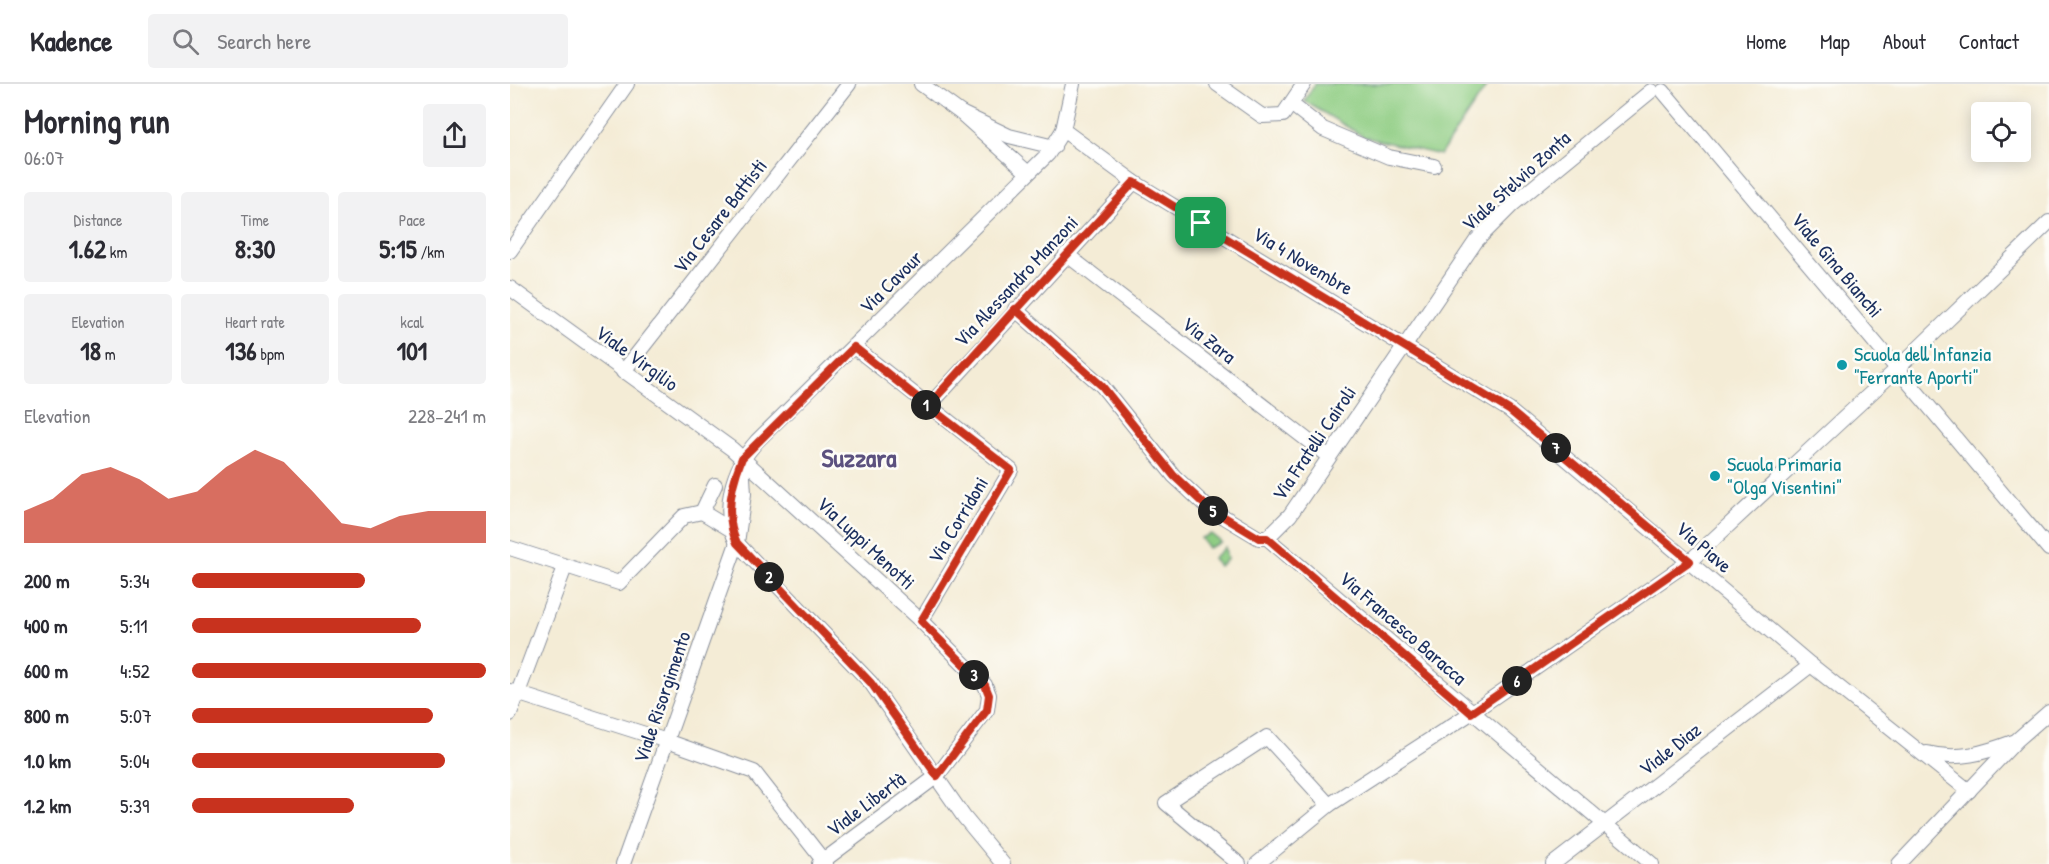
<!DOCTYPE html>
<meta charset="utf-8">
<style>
:root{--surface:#fff;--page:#f2f2f3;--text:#2b2b33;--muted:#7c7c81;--line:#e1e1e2;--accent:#c8321e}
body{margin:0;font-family:"Patrick Hand",sans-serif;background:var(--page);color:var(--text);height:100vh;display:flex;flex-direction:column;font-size:22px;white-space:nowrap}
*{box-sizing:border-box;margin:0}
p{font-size:20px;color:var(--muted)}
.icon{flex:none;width:33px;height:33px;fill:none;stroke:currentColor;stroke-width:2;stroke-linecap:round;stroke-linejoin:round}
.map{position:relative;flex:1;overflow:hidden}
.drawer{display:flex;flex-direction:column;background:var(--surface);width:510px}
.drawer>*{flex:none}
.fabs{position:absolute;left:1461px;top:18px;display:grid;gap:12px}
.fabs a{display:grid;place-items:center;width:60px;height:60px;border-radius:6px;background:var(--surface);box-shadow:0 3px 15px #0003;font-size:30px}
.pin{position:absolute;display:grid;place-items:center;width:51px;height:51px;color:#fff;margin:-26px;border-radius:12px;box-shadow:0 3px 9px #0006}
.km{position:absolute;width:30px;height:30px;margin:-15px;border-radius:50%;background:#222;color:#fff;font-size:16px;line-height:30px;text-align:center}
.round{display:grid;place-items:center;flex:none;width:63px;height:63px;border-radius:6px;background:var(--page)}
.summary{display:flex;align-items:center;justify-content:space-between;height:102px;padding:0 24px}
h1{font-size:33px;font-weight:800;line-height:45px}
.metrics{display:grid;grid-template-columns:repeat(3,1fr);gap:9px;height:102px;padding:6px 24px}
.metrics div{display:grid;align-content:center;border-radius:6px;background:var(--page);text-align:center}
.metrics b{font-size:26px;font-weight:800}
.metrics small{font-size:16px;font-weight:400}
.metrics p{font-size:16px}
.chart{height:168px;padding:12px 24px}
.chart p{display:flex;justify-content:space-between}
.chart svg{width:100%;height:108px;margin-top:6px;fill:var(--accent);opacity:.7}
ul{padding:0 24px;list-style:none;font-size:20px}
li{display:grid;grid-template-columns:96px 72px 1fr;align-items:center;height:45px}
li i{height:15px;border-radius:8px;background:var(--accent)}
header{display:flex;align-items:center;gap:36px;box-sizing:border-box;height:84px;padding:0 30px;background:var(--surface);border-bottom:2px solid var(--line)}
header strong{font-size:28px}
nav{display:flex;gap:33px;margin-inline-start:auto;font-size:21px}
.search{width:420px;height:54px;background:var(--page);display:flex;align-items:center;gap:15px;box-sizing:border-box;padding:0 21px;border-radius:6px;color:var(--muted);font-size:22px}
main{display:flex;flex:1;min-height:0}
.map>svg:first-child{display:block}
.green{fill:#8fcd83;stroke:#557e70;stroke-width:1.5}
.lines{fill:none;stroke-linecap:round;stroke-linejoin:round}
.minor-casing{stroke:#888e9a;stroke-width:16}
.minor{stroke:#fff;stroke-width:14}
.route-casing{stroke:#fff;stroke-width:12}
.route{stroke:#c8321e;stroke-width:8}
.culture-dot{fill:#0f9aa8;stroke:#fdfcf7;stroke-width:2}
.labels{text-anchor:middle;stroke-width:5;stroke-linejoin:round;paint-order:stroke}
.street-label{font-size:20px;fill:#1b2f5e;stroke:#fdfcf7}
.culture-label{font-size:20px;fill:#0d838f;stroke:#fdfcf7;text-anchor:start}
.district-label{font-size:26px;font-weight:bold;fill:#5c517f;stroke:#fdfcf7}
</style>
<header>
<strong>Kadence</strong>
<div class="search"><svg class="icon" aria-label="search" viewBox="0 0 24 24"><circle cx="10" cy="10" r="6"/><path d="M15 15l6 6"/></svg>Search here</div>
<nav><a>Home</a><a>Map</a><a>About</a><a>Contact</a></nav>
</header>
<main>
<section class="drawer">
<div class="summary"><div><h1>Morning run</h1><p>06:07</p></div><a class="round"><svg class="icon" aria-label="share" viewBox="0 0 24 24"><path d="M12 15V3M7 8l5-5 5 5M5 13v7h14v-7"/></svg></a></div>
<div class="metrics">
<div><p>Distance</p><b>1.62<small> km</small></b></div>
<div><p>Time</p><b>8:30</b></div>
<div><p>Pace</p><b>5:15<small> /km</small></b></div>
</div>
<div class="metrics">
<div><p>Elevation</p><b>18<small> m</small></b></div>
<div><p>Heart rate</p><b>136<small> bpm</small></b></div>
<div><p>kcal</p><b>101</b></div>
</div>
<div class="chart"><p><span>Elevation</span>228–241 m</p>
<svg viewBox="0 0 160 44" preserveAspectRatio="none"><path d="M0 44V31L10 26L20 16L30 13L40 18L50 26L60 23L70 13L80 6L90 11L100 23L110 36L120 38L130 33L140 31L150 31L160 31V44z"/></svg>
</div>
<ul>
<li><b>200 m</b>5:34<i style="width:59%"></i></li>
<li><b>400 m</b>5:11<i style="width:78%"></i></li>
<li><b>600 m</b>4:52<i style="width:100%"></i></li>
<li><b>800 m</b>5:07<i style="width:82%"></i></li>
<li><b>1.0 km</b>5:04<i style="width:86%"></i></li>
<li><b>1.2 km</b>5:39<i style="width:55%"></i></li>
</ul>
</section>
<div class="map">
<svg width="1539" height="780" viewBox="0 0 1539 780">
<rect width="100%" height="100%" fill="#fdfcf7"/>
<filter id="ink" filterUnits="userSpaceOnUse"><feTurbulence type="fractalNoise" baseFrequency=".0167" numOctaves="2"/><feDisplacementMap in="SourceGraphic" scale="12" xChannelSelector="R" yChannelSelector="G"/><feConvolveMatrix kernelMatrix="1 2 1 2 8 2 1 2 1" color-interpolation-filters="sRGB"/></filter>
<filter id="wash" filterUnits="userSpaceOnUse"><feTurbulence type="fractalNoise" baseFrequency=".008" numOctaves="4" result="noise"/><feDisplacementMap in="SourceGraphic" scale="24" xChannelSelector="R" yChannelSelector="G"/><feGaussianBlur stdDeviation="1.35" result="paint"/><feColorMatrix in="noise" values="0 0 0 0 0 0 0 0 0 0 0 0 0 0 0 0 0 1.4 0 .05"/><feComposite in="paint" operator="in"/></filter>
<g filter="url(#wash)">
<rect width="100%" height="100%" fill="#f4ecd6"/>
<g class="green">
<path d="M805,0H978L930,71L854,53L794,17Z"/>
<path d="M701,450L711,458L698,464L691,454Z"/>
<path d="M715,463L717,476L709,482L703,474Z"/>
</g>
</g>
<g filter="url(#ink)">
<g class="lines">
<defs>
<g id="minor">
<path d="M411,0L451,29"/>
<path d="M707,0L752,32L773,31L794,0"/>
<path d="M1153,7L1539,465"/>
<path d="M781,20L813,45L879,73L924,82"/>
<path d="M553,46L624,98L999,326L1301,581L1459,707"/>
<path d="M518,89L451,29L499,52L544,63"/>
<path d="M0,167L117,0"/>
<path d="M556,170L818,372"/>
<path d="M0,204L222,365L411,537L475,601L479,611L477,626L427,692L309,780"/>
<path d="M505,225L592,302L664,392L696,422L749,454H757L780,431L966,157L1003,120L1141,7"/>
<path d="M344,263L501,386L411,537"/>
<path d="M113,288L339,0"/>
<path d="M418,323L624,98"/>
<path d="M192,428L220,445"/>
<path d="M192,428L205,401"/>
<path d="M757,454L1142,780"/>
<path d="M0,464L109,499L174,432L192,428"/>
<path d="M0,607L157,657L244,688L316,780"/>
<path d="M0,630L55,483"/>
<path d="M1417,669C1448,677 1474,669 1503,658"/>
<path d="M819,721L961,629L1180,477L1388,284L1539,138"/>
<path d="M113,780L227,459L234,410L232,376"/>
<path d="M493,780L454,733L361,599L227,459C210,425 223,384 247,357L538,70L553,46L563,0"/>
<path d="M729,780L656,719L757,653L819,721L747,780"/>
<path d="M1043,780L1301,581"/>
<path d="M1389,780L1507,656L1539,628"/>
</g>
</defs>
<use href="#minor" class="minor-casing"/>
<use href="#minor" class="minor"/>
</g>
</g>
<g class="lines" filter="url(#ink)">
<defs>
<path id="route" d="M691,139L624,98L418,322L344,263L232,374C221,401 214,432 227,459L361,599L427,692L477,626L479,611L475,601L411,537L501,386L418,322L505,225L592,302L664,392L696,422L749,454H757L961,629L1180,477L999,326L691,139"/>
</defs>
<use href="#route" class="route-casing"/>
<use href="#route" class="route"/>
</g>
<g class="culture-dot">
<circle cx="1332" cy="281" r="6"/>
<circle cx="1205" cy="392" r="6"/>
</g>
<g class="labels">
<g class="street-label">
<text transform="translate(1006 97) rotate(-42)" y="7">Viale Stelvio Zonta</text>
<text transform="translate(210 132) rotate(-52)" y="7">Via Cesare Battisti</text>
<text transform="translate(793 177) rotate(31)" y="7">Via 4 Novembre</text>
<text transform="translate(1327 181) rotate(50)" y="7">Viale Gina Bianchi</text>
<text transform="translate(506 197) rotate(-47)" y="7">Via Alessandro Manzoni</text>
<text transform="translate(381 198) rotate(-45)" y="7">Via Cavour</text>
<text transform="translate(699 256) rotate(38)" y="7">Via Zara</text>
<text transform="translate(127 274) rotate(36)" y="7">Viale Virgilio</text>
<text transform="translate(804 359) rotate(-56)" y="7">Via Fratelli Cairoli</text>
<text transform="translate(448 436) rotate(-59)" y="7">Via Corridoni</text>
<text transform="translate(356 459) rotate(43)" y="7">Via Luppi Menotti</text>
<text transform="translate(1194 463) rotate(41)" y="7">Via Piave</text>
<text transform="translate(893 544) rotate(41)" y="7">Via Francesco Baracca</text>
<text transform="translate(152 613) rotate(-71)" y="7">Viale Risorgimento</text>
<text transform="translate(1160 665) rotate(-38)" y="7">Viale Diaz</text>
<text transform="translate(356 720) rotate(-37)" y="7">Viale Libertà</text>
</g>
<g class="culture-label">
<text x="1344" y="277">Scuola dell'Infanzia<tspan x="1344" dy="23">"Ferrante Aporti"</tspan></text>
<text x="1217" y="387">Scuola Primaria<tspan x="1217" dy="23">"Olga Visentini"</tspan></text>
</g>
<g class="district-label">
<text x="349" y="383">Suzzara</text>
</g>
</g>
</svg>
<div class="fabs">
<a><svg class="icon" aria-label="locate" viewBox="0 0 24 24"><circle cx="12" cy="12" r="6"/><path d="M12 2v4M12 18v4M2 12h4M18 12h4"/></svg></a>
</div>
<div class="pin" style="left:691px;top:139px;background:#1e9e55"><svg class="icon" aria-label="arrive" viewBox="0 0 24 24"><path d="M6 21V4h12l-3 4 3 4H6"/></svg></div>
<b class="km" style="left:416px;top:321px">1</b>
<b class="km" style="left:259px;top:493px">2</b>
<b class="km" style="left:464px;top:591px">3</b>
<b class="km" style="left:703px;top:427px">5</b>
<b class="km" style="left:1007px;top:597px">6</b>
<b class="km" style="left:1046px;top:364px">7</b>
</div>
</main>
